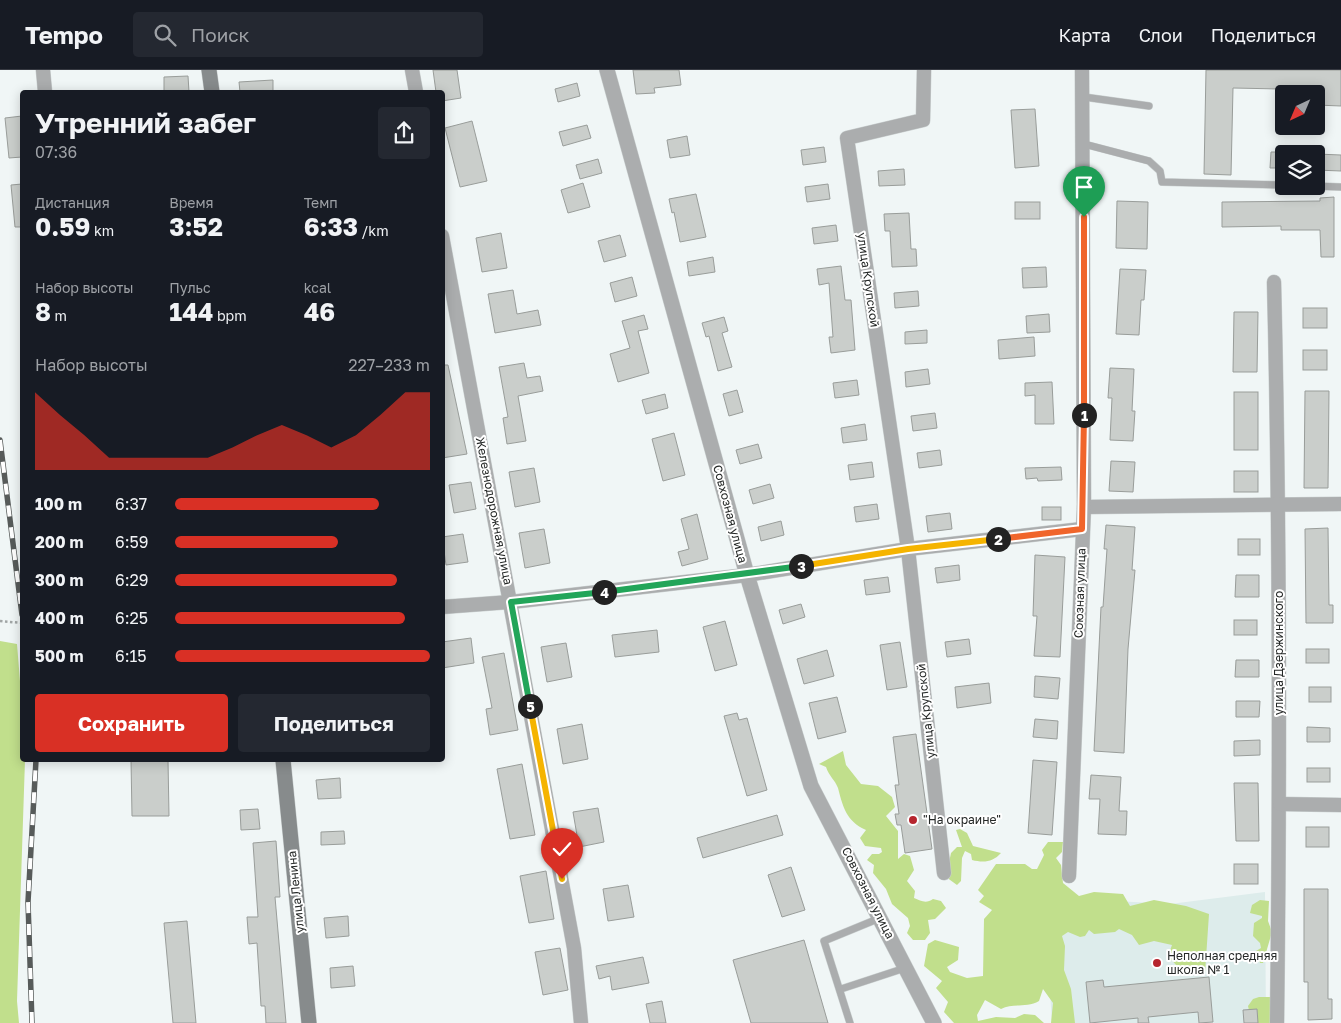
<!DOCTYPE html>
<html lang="ru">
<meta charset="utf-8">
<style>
:root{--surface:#171b24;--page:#242831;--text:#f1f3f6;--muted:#9ea1a6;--line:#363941;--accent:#d93025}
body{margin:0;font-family:"Golos Text",sans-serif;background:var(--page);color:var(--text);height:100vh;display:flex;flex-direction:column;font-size:19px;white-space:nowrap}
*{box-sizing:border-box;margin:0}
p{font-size:16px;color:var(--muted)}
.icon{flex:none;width:28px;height:28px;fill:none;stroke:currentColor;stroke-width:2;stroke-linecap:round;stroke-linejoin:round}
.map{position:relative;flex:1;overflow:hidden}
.sheet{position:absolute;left:20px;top:20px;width:425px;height:672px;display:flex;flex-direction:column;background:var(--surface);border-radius:5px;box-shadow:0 2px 12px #0003}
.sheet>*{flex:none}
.needle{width:32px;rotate:224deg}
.tools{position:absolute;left:1275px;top:15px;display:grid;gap:10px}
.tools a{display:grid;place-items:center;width:50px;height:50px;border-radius:5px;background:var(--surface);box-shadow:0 2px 12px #0003;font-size:25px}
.pin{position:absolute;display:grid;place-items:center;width:42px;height:42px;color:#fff;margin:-51px -21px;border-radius:50% 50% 50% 0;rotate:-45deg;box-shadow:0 0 5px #0007}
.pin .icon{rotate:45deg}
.km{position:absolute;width:25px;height:25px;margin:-12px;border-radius:50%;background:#222;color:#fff;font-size:14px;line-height:25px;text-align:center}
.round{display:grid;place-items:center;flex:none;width:52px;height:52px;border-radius:5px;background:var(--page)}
.summary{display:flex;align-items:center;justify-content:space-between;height:85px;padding:0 15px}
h1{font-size:28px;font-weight:700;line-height:38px}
.figures{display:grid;grid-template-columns:repeat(3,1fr);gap:8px;height:85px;padding:5px 15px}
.figures div{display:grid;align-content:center}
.figures b{font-size:25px;font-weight:700}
.figures small{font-size:14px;font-weight:400}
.figures p{font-size:14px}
.chart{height:140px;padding:10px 15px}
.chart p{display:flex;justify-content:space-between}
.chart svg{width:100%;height:90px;margin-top:5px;fill:var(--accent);opacity:.7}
.button{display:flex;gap:10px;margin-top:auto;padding:10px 15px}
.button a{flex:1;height:58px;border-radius:5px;background:var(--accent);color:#fff;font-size:20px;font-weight:700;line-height:58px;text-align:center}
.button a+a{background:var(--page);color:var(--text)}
ul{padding:0 15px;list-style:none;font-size:16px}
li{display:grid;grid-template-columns:80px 60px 1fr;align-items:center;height:38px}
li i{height:12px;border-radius:6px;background:var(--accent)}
header{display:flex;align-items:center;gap:30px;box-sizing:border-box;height:70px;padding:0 25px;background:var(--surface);border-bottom:1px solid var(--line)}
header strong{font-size:24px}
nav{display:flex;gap:28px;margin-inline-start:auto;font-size:18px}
.search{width:350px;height:45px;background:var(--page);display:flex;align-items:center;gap:12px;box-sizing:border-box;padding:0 18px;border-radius:5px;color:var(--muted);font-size:19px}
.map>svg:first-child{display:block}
.built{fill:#ddeceb}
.green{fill:#c1df8c}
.building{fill:#cacecb;stroke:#999d9a}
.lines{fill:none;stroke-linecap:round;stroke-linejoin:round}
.service-casing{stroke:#cbd1d1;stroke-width:8}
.minor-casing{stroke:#cbd1d1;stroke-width:15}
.tertiary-casing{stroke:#cbd1d1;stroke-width:16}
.secondary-casing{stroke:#cbd1d1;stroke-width:16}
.path{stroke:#a1a6a6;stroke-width:2.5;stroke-dasharray:2.5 2.5;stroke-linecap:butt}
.service{stroke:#abadae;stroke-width:7}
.minor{stroke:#abadae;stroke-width:14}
.tertiary{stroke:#abadae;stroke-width:15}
.secondary{stroke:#878b8c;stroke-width:15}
.rail-casing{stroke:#575b5a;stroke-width:5.5}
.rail{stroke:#fff;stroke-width:4;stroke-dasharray:11;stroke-linecap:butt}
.split-1-casing{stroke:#fff;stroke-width:10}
.split-2-casing{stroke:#fff;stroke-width:10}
.split-3-casing{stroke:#fff;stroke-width:10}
.split-4-casing{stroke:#fff;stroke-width:10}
.split-5-casing{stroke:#fff;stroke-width:10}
.split-6-casing{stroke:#fff;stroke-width:10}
.split-1{stroke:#f0652b;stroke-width:6}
.split-2{stroke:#f0652b;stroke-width:6}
.split-3{stroke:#f5b400;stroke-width:6}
.split-4{stroke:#22a559;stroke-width:6}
.split-5{stroke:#22a559;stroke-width:6}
.split-6{stroke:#f5b400;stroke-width:6}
.poi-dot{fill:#b6252e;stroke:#fff;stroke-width:2}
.labels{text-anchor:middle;stroke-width:4;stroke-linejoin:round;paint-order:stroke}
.street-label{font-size:12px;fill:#252827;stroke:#fff}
.poi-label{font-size:12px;fill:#252827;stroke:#fff;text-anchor:start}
</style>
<header>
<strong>Tempo</strong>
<div class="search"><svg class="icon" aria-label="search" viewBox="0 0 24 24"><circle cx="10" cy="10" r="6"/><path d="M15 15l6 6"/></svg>Поиск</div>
<nav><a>Карта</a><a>Слои</a><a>Поделиться</a></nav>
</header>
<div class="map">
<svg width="1341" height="953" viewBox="0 0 1341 953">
<rect width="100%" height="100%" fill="#f0f6f6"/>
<path class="built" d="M1265,822L1266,953H1052L1044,827L1170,834Z"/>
<g class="green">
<path d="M0,571L17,574L22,636V690H25L17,931L19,953H0Z"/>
<path d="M843,681L846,695L861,714L878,716L892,727L895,737L886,746L898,761V789L904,784L910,786L914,800L907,811L915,821L914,828C921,831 926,834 933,829L941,831L946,838L935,849L928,850L930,863L925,870H913L907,863L910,856L908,848L892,834L886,819L873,803L874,795L867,790L872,784H879L882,782L881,778L865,776L860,768L866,760C846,751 843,737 838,718C835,710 829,706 826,697L819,694Z"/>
<path d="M960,759L967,763L973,776L1001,783C993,792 984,793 972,790L971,784L965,781L962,788L961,811L957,815L946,807L951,783L957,777H962L956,760Z"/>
<path d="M1048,772H1063L1062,782L1056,788L1061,795L1063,813L1079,826L1094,822L1123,824L1130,836L1154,830L1186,836L1209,844L1205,903L1190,897L1189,903L1178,901L1177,896L1168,886L1172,875L1154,871L1139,875L1132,865L1119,859L1115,862L1094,864L1089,860L1085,866L1080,867L1068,862L1062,866L1065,876L1064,900L1071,919L1075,953H1051L1053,933L1043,919L1039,931C1027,938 1013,933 1001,939L985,930L977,945L978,951L996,947L1015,948L1024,944L1035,945L1044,953H954L944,942L948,932L936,918L942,911L924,896L928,874L935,870L959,877L958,890L947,897L950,902L967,908L983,906L984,849L992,840L979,832L984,826L978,820L996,794H1025L1032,799H1037L1044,785L1042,780Z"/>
<path d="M1260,830L1269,831L1268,851L1272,862L1263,893H1260L1256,881L1261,878L1260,873L1253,866L1254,853L1262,848V846L1250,843L1252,835Z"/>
<path d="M1259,927H1271L1272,953H1252L1248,936L1253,929Z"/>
</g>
<g class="building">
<path d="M433,0H457L461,28L442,31V22H436Z"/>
<path d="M633,0H679L681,15L654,18L655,23L636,24Z"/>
<path d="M1206,0H1341V36L1316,35V24H1280V19L1233,18L1231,105L1204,104Z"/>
<path d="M188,6L189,22H164V7Z"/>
<path d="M273,10V22H240L239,12Z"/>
<path d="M577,13L580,26L558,32L555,19Z"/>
<path d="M1035,39L1039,96L1015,98L1011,40Z"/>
<path d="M22,46V87L9,88L5,48Z"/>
<path d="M472,51L487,111L460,117L445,58Z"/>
<path d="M587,55L591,68L563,76L559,62Z"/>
<path d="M687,66L690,85L670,88L667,70Z"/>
<path d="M824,77L826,92L803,95L801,80Z"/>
<path d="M1271,82H1284V98H1270Z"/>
<path d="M1316,84L1341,85V101L1316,100Z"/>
<path d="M598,89L602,103L580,109L576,95Z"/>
<path d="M904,99L905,115L879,116L878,101Z"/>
<path d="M583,113L590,137L568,143L561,120Z"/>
<path d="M22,114V157H15L11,115Z"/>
<path d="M828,114L830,129L807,132L805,117Z"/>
<path d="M696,124L706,167L680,172L674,142L672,143L669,129Z"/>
<path d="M1334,127V187H1321L1320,160H1281V156L1222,157V132L1320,131V128Z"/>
<path d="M1117,131L1148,132L1147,179L1116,178Z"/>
<rect x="1015" y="132" width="25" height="17"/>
<path d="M909,143L911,179H916L917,196L892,197L890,161H885L884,144Z"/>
<path d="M836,155L838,171L814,174L812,158Z"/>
<path d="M501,163L507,198L482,202L476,168Z"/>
<path d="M620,165L626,186L604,192L598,171Z"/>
<path d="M713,187L715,202L689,206L687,192Z"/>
<path d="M841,196L845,230H851L855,280L831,283L829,267H833L829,213L819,215L817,199Z"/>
<path d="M1046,197L1047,217L1023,218L1022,198Z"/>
<path d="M1120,199L1146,200L1144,230H1141L1139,265L1116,264Z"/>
<path d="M632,207L637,226L615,232L610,213Z"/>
<path d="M513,220L517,244L538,240L541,255L495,263L488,224Z"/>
<path d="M918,221L919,236L895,238L894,223Z"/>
<rect x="1303" y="238" width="24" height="20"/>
<path d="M1234,242H1258L1257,302H1233Z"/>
<path d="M1049,244L1050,262L1027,263L1026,246Z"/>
<path d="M644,245L648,259L638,261L649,303L618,312L610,284L630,278L622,251Z"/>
<path d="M724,247L728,261L722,263L732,297L718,301L709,266L706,267L702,253Z"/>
<path d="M927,260V273L905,274V262Z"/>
<path d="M1034,267L1035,286L999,289L998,270Z"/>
<rect x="1303" y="280" width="24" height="20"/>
<path d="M524,293L527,308L540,306L543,321L518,326L526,371L507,374L503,348L508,347L499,297Z"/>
<path d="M442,295H448L467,384L442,388Z"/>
<path d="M1110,298L1134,299L1132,341H1135L1133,371L1110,370L1112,328H1108Z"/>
<path d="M928,299L930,314L906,317L905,302Z"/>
<path d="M857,310L859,325L835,328L833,313Z"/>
<path d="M1052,312L1054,354H1035V325L1025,326V313Z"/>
<path d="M737,320L743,342L729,346L723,324Z"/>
<path d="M1305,321H1329L1328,418H1304Z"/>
<rect x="1234" y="322" width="24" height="58"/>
<path d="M665,324L668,338L646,344L642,330Z"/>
<path d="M935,343L937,358L913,361L911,346Z"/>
<path d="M865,354L867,370L843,373L841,358Z"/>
<path d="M674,363L685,405L663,411L652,369Z"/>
<path d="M758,374L762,388L740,394L736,380Z"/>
<path d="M940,380L942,395L919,398L917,383Z"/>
<path d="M1111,391L1135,392L1133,422L1109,421Z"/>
<path d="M872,392L874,407L850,410L848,395Z"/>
<path d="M1061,397L1062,410L1038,411L1037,408L1026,409L1025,398Z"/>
<path d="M534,398L540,432L515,437L509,402Z"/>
<rect x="1234" y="401" width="24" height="21"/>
<path d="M471,412L476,439L454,443L449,415Z"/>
<path d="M770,414L774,428L753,434L749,420Z"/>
<path d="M877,434L879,449L856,452L854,437Z"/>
<rect x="1042" y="437" width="19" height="13"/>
<path d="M950,443L952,459L928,462L926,446Z"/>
<path d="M697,444L708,489L682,496L678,482L689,479L681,449Z"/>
<path d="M781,451L784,465L761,471L758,457Z"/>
<path d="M1106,455L1135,457L1132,500H1135L1128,579L1124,683L1094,681L1101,537H1103L1107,479H1104Z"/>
<path d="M1328,458L1329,535H1333V553H1306L1305,459Z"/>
<path d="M544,459L550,493L525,498L519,463Z"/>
<path d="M463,464L468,492L446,495L442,467Z"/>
<rect x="1238" y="469" width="22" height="16"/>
<path d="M1035,485L1065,487L1060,587L1034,586L1037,546H1033Z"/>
<path d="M959,495L960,510L937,513L935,498Z"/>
<path d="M1236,505H1259V527H1235Z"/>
<path d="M888,507L890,522L866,525L864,510Z"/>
<path d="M801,534L805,547L783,554L779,540Z"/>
<rect x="1234" y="550" width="23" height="15"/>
<path d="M725,551L737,595L715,601L703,557Z"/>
<path d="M657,560L659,582L615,587L612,565Z"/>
<path d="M471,568L474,593L442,598V572Z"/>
<path d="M969,569L971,584L947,587L945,572Z"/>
<path d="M900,572L907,617L887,620L880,575Z"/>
<path d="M566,573L572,607L547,612L541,577Z"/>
<rect x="1306" y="579" width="23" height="14"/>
<path d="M827,580L834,606L804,614L797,589Z"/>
<path d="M504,583L518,660L490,665L486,639L492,638L482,587Z"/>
<path d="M1236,590H1259V607H1235Z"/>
<path d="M1035,606L1060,608L1058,629L1034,627Z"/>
<path d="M989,613L991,633L957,638L955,617Z"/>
<rect x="1309" y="617" width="22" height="15"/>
<path d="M837,627L846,662L818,669L809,633Z"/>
<path d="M1236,631H1260L1259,647H1236Z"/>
<path d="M737,643L739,650L747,648L767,720L747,726L724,646Z"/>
<path d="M1035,649L1058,651L1057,669L1033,667Z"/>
<path d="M582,654L588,689L563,694L557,659Z"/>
<path d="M1307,657L1330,658V672H1307Z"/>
<path d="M916,664L932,779L905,783L901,755H897L895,744H899L895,715H899L893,667Z"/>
<path d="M1260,670V685L1234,686V671Z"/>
<path d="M131,690H168L169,746H132Z"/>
<path d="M1033,690L1057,692L1052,765L1028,763Z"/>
<path d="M522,694L535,765L510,769L497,699Z"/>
<rect x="1307" y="698" width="23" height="14"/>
<path d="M1091,705L1121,707L1119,741H1127L1126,765L1098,764L1100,729H1089Z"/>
<path d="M340,708L341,728L318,729L316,710Z"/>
<path d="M1234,713H1258L1259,771H1236Z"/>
<path d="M598,738L604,772L579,777L573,742Z"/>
<path d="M258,739L260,759L241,760L240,740Z"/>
<path d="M777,745L783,765L703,788L697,768Z"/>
<rect x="1306" y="757" width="23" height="20"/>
<path d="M344,761L345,774L321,775V762Z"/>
<path d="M276,771L280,827H275L286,953H266L265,936H261L257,873L249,874L247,847H258L253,773Z"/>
<rect x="1234" y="794" width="24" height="20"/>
<path d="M791,797L805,840L782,847L768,805Z"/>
<path d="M546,801L554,849L529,853L520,806Z"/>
<path d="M628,815L634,847L608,851L603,819Z"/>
<path d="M1304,819H1328V929H1332V949L1308,950V912H1304Z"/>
<path d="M348,846L349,866L326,868L324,848Z"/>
<path d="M187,851L196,953H173L164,853Z"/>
<path d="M804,870L828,953H751L733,890Z"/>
<path d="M560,878L568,920L543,925L535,882Z"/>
<path d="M643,887L649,913L612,920L610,906L599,909L596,896Z"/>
<path d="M353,896L355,916L331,918L330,898Z"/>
<path d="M1209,907L1213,952L1199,953L1198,942L1148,947L1149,953H1138V948L1090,953L1086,912L1103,910L1104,917Z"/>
<path d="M662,931L666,953H650L646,934Z"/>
<path d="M1257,939L1258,953H1244L1243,940Z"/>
</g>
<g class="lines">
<defs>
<g id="service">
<path d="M1084,27L1149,36"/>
<path d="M1084,74L1149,91L1160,101L1162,112L1284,115"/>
<path d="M1314,116L1341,117"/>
<path d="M841,919L905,898"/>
<path d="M850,953L824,871L880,848"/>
</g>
<g id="minor">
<path d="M43,0L45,22"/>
<path d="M412,0L416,22"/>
<path d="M924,0L923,50L847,68L908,479L944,803"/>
<path d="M442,166L574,878L581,953"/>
<path d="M1274,212C1280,459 1280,706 1277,953"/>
<path d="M1084,437L1341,434"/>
<path d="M442,537L511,532L747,505L908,479L1082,459"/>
<path d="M1280,734L1341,735"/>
<path d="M1069,806L1084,437L1082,0"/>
</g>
<path id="tertiary" d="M607,0L747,505L811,716L934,953"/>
<g id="secondary">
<path d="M209,0L212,22"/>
<path d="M283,690L309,953"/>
</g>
</defs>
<use href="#service" class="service-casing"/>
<use href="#minor" class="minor-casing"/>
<use href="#tertiary" class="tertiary-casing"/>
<use href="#secondary" class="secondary-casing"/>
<path class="path" d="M0,551L22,553"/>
<use href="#service" class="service"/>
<use href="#minor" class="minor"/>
<use href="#tertiary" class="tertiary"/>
<use href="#secondary" class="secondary"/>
<defs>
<g id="rail">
<path d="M0,370L22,545"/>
<path d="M32,953L28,832L36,690"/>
</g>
</defs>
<use href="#rail" class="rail-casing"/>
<use href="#rail" class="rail"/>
</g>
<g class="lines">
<defs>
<path id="split-1" d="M1084,147V345"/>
<path id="split-2" d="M998,469L1082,459L1084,345"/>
<path id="split-3" d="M801,496L908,479L998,469"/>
<path id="split-4" d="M604,522L801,496"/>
<path id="split-5" d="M530,636L511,532L604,522"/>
<path id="split-6" d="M530,636L562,809"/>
</defs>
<use href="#split-1" class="split-1-casing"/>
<use href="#split-2" class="split-2-casing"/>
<use href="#split-3" class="split-3-casing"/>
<use href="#split-4" class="split-4-casing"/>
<use href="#split-5" class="split-5-casing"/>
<use href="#split-6" class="split-6-casing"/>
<use href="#split-1" class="split-1"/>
<use href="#split-2" class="split-2"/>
<use href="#split-3" class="split-3"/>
<use href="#split-4" class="split-4"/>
<use href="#split-5" class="split-5"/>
<use href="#split-6" class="split-6"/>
</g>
<g class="poi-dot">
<circle cx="913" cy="750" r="5"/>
<circle cx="1157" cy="893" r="5"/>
</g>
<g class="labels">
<g class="street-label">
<text transform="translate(868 210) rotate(82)" y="4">улица Крупской</text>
<text transform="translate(494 441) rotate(79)" y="4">Железнодорожная улица</text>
<text transform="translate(730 444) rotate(75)" y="4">Совхозная улица</text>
<text transform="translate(1080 523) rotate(-88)" y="4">Союзная улица</text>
<text transform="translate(1279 583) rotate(-90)" y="4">улица Дзержинского</text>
<text transform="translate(926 641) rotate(-96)" y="4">улица Крупской</text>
<text transform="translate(296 822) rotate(-96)" y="4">улица Ленина</text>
<text transform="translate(868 823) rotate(63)" y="4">Совхозная улица</text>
</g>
<g class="poi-label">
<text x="923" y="754">"На окраине"</text>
<text x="1167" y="890">Неполная средняя<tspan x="1167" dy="14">школа № 1</tspan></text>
</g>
</g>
</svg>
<div class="tools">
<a><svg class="needle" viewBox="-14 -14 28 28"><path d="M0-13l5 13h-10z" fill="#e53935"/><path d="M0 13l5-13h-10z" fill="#9ea1a6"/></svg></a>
<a><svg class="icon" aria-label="layers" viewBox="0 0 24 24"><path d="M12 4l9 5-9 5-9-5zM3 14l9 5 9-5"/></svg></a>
</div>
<div class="pin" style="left:1084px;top:147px;background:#1e9e55"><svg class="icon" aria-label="arrive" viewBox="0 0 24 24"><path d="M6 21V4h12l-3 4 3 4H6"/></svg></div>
<div class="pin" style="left:562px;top:809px;background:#d93025"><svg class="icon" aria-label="check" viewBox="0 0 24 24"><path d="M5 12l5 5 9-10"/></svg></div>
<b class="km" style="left:1084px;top:345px">1</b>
<b class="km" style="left:998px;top:469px">2</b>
<b class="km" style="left:801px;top:496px">3</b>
<b class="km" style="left:604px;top:522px">4</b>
<b class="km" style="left:530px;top:636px">5</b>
<section class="sheet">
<div class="summary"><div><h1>Утренний забег</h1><p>07:36</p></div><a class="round"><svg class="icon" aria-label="share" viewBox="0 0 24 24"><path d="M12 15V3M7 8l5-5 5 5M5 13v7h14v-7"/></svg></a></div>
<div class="figures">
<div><p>Дистанция</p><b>0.59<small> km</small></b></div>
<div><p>Время</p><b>3:52</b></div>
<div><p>Темп</p><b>6:33<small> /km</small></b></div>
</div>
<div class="figures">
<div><p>Набор высоты</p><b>8<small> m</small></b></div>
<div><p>Пульс</p><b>144<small> bpm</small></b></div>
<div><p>kcal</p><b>46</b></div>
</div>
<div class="chart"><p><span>Набор высоты</span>227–233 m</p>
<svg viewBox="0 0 160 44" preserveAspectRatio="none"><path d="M0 44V6L10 17L20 27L30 38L40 38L50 38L60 38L70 38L80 33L90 27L100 22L110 27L120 33L130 27L140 17L150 6L160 6V44z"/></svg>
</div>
<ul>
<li><b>100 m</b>6:37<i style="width:80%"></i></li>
<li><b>200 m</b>6:59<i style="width:64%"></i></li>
<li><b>300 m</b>6:29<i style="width:87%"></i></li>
<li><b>400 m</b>6:25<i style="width:90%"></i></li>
<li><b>500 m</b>6:15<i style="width:100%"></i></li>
</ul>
<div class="button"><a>Сохранить</a><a>Поделиться</a></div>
</section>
</div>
